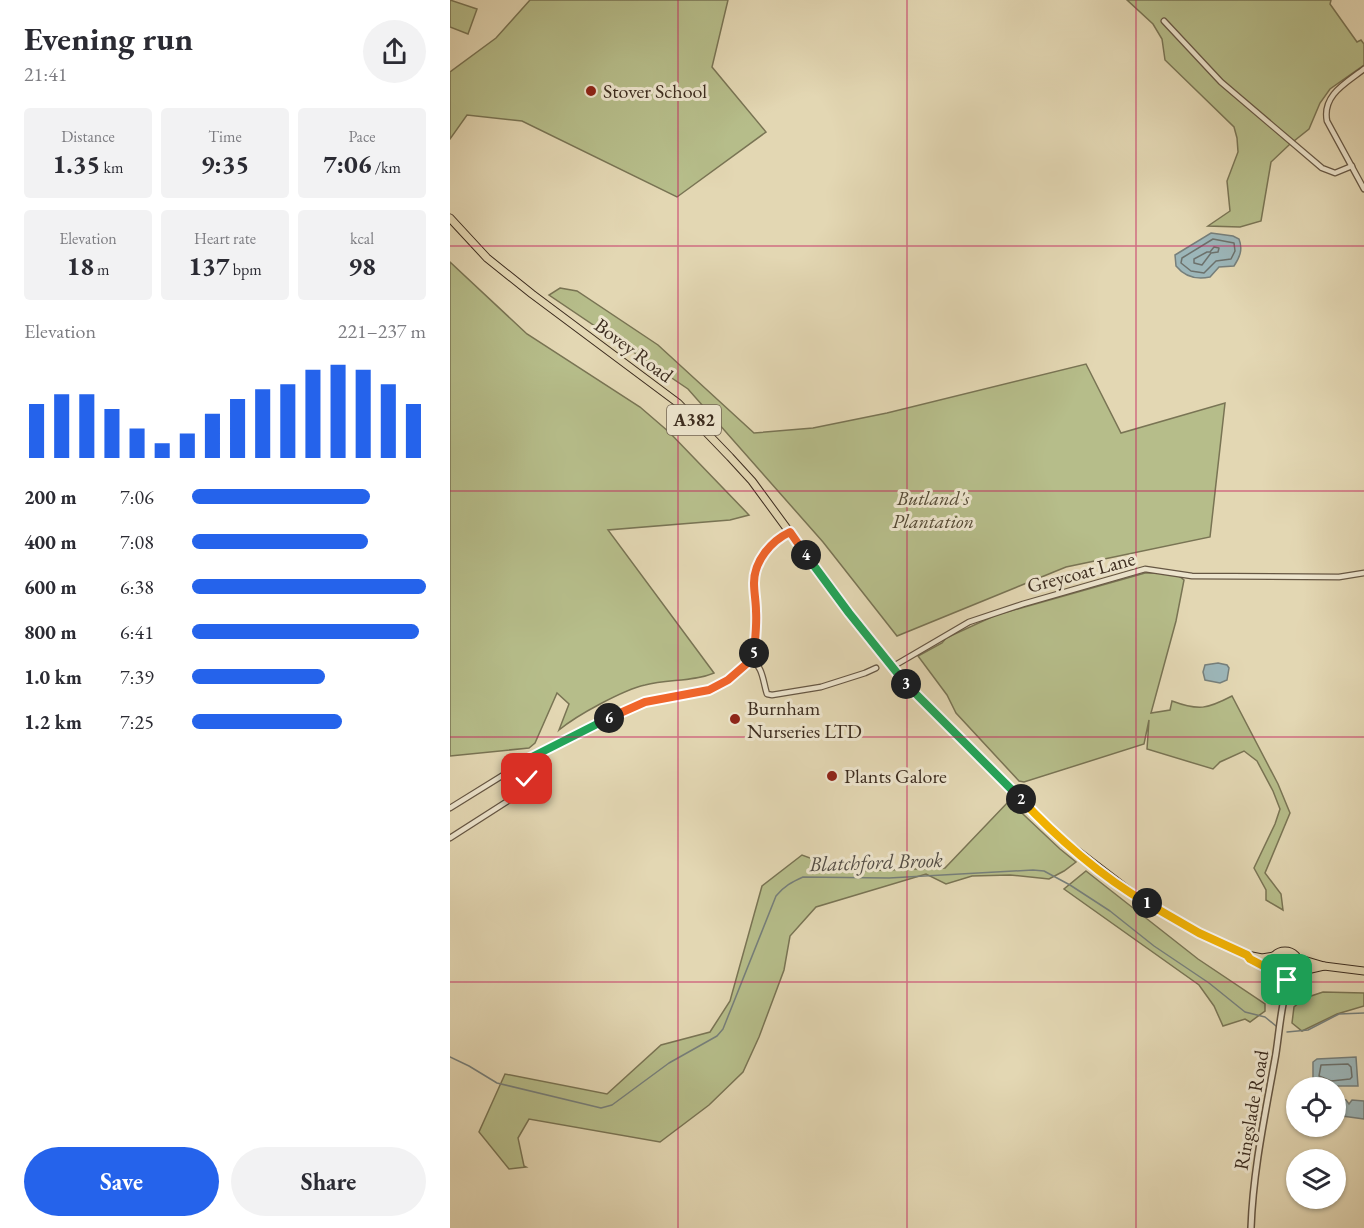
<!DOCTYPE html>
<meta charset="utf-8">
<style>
:root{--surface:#fff;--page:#f2f2f3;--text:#2b2b33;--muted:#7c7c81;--accent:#2563eb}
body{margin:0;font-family:"EB Garamond",serif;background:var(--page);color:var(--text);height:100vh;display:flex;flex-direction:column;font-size:22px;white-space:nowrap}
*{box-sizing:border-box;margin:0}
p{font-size:20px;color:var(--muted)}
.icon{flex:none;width:33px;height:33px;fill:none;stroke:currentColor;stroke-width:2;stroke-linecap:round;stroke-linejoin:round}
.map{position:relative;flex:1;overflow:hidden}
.sheet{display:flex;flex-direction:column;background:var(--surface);width:450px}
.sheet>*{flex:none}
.tools{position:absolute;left:836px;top:1077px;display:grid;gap:12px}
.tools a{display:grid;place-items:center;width:60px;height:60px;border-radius:50%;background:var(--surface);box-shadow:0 2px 4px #0004;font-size:30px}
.pin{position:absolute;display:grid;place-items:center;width:51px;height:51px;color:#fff;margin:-26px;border-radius:12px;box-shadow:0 3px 9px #0006}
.km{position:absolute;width:30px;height:30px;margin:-15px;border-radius:50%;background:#222;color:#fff;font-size:16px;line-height:30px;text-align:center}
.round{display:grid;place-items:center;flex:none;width:63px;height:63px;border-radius:32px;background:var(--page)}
.head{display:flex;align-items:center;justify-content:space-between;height:102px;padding:0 24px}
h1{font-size:33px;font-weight:700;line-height:45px}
.metrics{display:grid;grid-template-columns:repeat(3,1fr);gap:9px;height:102px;padding:6px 24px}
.metrics div{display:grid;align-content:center;border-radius:6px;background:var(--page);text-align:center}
.metrics b{font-size:26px;font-weight:700}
.metrics small{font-size:16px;font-weight:400}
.metrics p{font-size:16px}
.chart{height:168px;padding:12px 24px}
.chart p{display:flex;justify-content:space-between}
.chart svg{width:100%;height:108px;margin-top:6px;stroke:var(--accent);stroke-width:6}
.cta{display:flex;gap:12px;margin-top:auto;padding:12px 24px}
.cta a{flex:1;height:69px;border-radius:36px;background:var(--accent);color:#fff;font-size:24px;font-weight:700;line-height:69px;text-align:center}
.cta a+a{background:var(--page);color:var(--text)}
ul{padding:0 24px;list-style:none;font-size:20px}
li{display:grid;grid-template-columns:96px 72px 1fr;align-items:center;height:45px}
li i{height:15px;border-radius:8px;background:var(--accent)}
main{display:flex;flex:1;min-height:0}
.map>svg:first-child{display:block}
.green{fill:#b6bd8a;stroke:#797454;stroke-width:1.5}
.water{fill:#9cb6b9;stroke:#767f7b;stroke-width:1.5}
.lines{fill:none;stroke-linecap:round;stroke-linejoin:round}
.shore{stroke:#6c716c;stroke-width:1.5}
.stream{stroke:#767f7b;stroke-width:1.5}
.minor-casing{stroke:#665744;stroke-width:7}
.tertiary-casing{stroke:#665744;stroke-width:8}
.primary-casing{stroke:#3c2c1f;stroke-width:9}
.minor{stroke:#ede5ce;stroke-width:4.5}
.tertiary{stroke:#ede5ce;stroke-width:5}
.primary{stroke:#e3d7b3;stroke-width:7}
.split-1-casing{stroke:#fff;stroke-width:12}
.split-2-casing{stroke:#fff;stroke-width:12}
.split-3-casing{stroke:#fff;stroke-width:12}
.split-4-casing{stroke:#fff;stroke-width:12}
.split-5-casing{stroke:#fff;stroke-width:12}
.split-6-casing{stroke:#fff;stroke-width:12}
.split-7-casing{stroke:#fff;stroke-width:12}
.split-1{stroke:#f5b400;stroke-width:8}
.split-2{stroke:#f5b400;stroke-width:8}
.split-3{stroke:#22a559;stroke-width:8}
.split-4{stroke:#22a559;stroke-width:8}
.split-5{stroke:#f0652b;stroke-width:8}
.split-6{stroke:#f0652b;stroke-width:8}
.split-7{stroke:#22a559;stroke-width:8}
.grid{fill:none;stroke:#c2185b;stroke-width:1.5;stroke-opacity:0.55}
.poi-dot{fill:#8f2418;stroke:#ede5ce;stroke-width:2}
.labels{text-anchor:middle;stroke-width:6;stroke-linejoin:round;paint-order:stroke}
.shield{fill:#ede5ce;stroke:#716454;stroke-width:1.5}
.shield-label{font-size:18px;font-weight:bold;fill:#3c2c1f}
.poi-label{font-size:20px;fill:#3c2c1f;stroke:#ede5ce;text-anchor:start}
.street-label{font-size:20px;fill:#3c2c1f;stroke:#ede5ce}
.park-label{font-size:20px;font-style:italic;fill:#544934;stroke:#ede5ce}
.water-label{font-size:21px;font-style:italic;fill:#544e46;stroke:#ede5ce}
</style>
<main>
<section class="sheet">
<div class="head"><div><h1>Evening run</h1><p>21:41</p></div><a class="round"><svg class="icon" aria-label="share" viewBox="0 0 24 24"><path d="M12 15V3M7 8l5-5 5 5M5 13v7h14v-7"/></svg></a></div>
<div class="metrics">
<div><p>Distance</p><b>1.35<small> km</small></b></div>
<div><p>Time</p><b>9:35</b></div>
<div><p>Pace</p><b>7:06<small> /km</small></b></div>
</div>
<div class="metrics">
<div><p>Elevation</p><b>18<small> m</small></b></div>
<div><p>Heart rate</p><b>137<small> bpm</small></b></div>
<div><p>kcal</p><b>98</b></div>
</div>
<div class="chart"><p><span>Elevation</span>221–237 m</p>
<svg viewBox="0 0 160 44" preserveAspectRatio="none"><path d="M5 44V22M15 44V18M25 44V18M35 44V24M45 44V32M55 44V38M65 44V34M75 44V26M85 44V20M95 44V16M105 44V14M115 44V8M125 44V6M135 44V8M145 44V14M155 44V22"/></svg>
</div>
<ul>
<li><b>200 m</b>7:06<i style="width:76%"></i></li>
<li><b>400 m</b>7:08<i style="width:75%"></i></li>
<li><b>600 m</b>6:38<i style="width:100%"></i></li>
<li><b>800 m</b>6:41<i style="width:97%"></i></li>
<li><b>1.0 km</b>7:39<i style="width:57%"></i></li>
<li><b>1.2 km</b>7:25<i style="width:64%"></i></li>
</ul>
<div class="cta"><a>Save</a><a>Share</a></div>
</section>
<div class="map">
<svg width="914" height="1228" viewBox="0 0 914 1228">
<rect width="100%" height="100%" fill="#e3d7b3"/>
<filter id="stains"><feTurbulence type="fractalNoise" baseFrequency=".00333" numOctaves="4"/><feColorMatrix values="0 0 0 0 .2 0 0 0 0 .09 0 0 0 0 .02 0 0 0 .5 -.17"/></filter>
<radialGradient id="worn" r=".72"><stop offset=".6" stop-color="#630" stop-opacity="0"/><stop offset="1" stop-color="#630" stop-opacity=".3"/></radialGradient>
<g class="green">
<path d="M0,0L27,9L18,34L0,27Z"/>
<path d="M80,0H278L262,67L316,132L227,197L72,121L17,115L0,139V72L46,38Z"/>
<path d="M677,0H881L880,4L907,42L911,40L914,44V65L880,89L870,103L859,129L839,145L821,162L811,221L790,227L758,226L780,211L777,181L788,152L787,138L784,127L715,60L712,39L703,24Z"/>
<path d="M0,262L77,334L190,407L219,432L299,515L280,520L158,530L264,673C243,682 218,679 195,685C173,690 127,715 109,730L119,704L107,693L85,743L79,748L0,756Z"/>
<path d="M110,288L127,291L208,345L304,433L363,428L437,413L636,364L671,433L775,403L760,537L616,567L447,636L373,542L238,389L99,295Z"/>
<path d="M695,573C707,573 725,571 734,580L726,621L701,713L720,710L722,701C749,711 757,709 782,696L828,784L840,813L815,873L831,894L833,910L816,900V890L804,868L825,824L830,809L823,791L807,761L794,751L770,762L763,769L697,749L699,720L694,744L574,782L569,781L506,713L497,695L468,656L492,643L496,638L546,615Z"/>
<path d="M559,801L610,849L626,862L614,871L599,879L560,875L522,876L496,884L476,874L366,907L340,936L334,970L309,1037L293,1072L259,1105L210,1142L79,1119L68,1138L74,1166L76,1167L59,1169L29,1132L55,1074L157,1094L211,1045L260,1032L280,1001L312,886L352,855L390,869L408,871L495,868Z"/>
<path d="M636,871L748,959L815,1004V1011L800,1022L795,1019L773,1026L764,1006L749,985L614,889Z"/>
<path d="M873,992L914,993V1006L887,1014L852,1031L842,1023L844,1007L855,998Z"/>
</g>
<g class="water">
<path d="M761,233L783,236L789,239C793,249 790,257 784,266L769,267L760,277C746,280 735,277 726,266L725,255Z"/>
<path d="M768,663L777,665L779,668L777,680L770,683L755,680L753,672L755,665Z"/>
<path d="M906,1057L908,1086H882L864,1082L863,1079V1062L867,1059Z"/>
<path d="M885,1099L896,1100L899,1104L902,1100L914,1101V1119L885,1115Z"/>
</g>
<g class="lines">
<g class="shore">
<path d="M763,239L784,243L785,251L781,259L766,261L754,273L741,271L731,263L732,258Z"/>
<path d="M764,247L769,248L768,252L761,253L752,265L744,263V259L757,252H760Z"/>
<path d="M898,1064L901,1067L902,1077L900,1079L881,1081L869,1076L871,1065Z"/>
</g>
<g class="stream">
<path d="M837,1032L858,1030L889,1014L914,1013"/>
<path d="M0,1057L19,1066L47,1083L151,1108L162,1105L219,1063L267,1036L273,1029L326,896C334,886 342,882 353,877L439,878L583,870L594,871L620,885L660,911L704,946L759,983L795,1012L815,1017L826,1026"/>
</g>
<defs>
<g id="minor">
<path d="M714,21L771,82L872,168L885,173L902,166"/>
<path d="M914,69C896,83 872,95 877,121L914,189"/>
<path d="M301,660C313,666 313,682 317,694L322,695L371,687L415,673L426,668"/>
<path d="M442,667L519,622L573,604L695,569L742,576L889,577L914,573"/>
<path d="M0,808L97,748L177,709L212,697L259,690L278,679L301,660L304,654L306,624L304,581L312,557L321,545L330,537L340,532"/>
<path d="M0,838L61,799L77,779L67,767"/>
</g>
<g id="tertiary">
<path d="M828,979L834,998"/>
<path d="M801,1228C803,1171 815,1115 825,1059C829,1039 831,993 842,979"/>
</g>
<g id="primary">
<path d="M0,218L37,258L82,294L228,403L280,457L302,481L399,613L442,667L479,708L609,837L690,899L749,933L797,955L812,958L824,956"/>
<circle cx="835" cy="966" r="15"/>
<path d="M798,956L800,959L821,970"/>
<path d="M847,958L874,966L914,971"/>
<path d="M848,972L874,966"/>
</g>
</defs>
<use href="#minor" class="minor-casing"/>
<use href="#tertiary" class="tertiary-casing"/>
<use href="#primary" class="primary-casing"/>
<use href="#minor" class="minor"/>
<use href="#tertiary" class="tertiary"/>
<use href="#primary" class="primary"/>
</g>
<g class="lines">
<defs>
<path id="split-1" d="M697,903L749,933L797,955L800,959L821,970L827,978L837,980"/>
<path id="split-2" d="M571,799C605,836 653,878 697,903"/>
<path id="split-3" d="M456,684L571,799"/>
<path id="split-4" d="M356,555L399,613L456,684"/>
<path id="split-5" d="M304,653C305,639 307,625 306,611C306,602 304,592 304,583C304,561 321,541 340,532L356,555"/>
<path id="split-6" d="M159,718L195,702L259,690L278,680L301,660L304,653"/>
<path id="split-7" d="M77,779L67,767L76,760L159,718"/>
</defs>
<use href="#split-1" class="split-1-casing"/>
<use href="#split-2" class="split-2-casing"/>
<use href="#split-3" class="split-3-casing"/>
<use href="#split-4" class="split-4-casing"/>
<use href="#split-5" class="split-5-casing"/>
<use href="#split-6" class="split-6-casing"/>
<use href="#split-7" class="split-7-casing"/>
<use href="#split-1" class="split-1"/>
<use href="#split-2" class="split-2"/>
<use href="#split-3" class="split-3"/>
<use href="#split-4" class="split-4"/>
<use href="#split-5" class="split-5"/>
<use href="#split-6" class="split-6"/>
<use href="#split-7" class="split-7"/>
</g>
<path class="grid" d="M228,0V1228M457,0V1228M686,0V1228M0,246H914M0,491H914M0,737H914M0,982H914"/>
<g class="poi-dot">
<circle cx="141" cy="91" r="6"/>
<circle cx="285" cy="719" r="6"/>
<circle cx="382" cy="776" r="6"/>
</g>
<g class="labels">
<rect class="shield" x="217" y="405" width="54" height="30" rx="4.5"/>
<g class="shield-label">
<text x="244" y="426">A382</text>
</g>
<g class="poi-label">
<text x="153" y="98">Stover School</text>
<text x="297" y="715">Burnham<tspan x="297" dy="23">Nurseries LTD</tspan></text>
<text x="394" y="783">Plants Galore</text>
</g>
<g class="street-label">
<text transform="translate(184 350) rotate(37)" y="7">Bovey Road</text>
<text transform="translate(631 572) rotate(-15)" y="7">Greycoat Lane</text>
<text transform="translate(801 1110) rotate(-80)" y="7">Ringslade Road</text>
</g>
<g class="park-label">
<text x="483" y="505">Butland's<tspan x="483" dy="23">Plantation</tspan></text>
</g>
<g class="water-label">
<text transform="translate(426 862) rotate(-2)" y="7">Blatchford Brook</text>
</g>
</g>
<rect width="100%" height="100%" filter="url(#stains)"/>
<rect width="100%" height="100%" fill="url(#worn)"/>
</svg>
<div class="tools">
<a><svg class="icon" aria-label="locate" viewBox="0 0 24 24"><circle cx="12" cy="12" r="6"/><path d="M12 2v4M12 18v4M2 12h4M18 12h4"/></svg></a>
<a><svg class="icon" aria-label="layers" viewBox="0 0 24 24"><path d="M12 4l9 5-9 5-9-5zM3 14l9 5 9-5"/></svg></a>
</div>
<div class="pin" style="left:837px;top:980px;background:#1e9e55"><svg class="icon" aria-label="arrive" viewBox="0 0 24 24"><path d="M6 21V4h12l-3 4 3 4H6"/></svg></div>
<div class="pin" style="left:77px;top:779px;background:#d93025"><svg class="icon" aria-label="check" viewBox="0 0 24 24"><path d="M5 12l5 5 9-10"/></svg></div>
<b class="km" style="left:697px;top:903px">1</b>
<b class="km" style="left:571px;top:799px">2</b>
<b class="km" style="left:456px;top:684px">3</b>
<b class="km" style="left:356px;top:555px">4</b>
<b class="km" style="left:304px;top:653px">5</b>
<b class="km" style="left:159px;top:718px">6</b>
</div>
</main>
